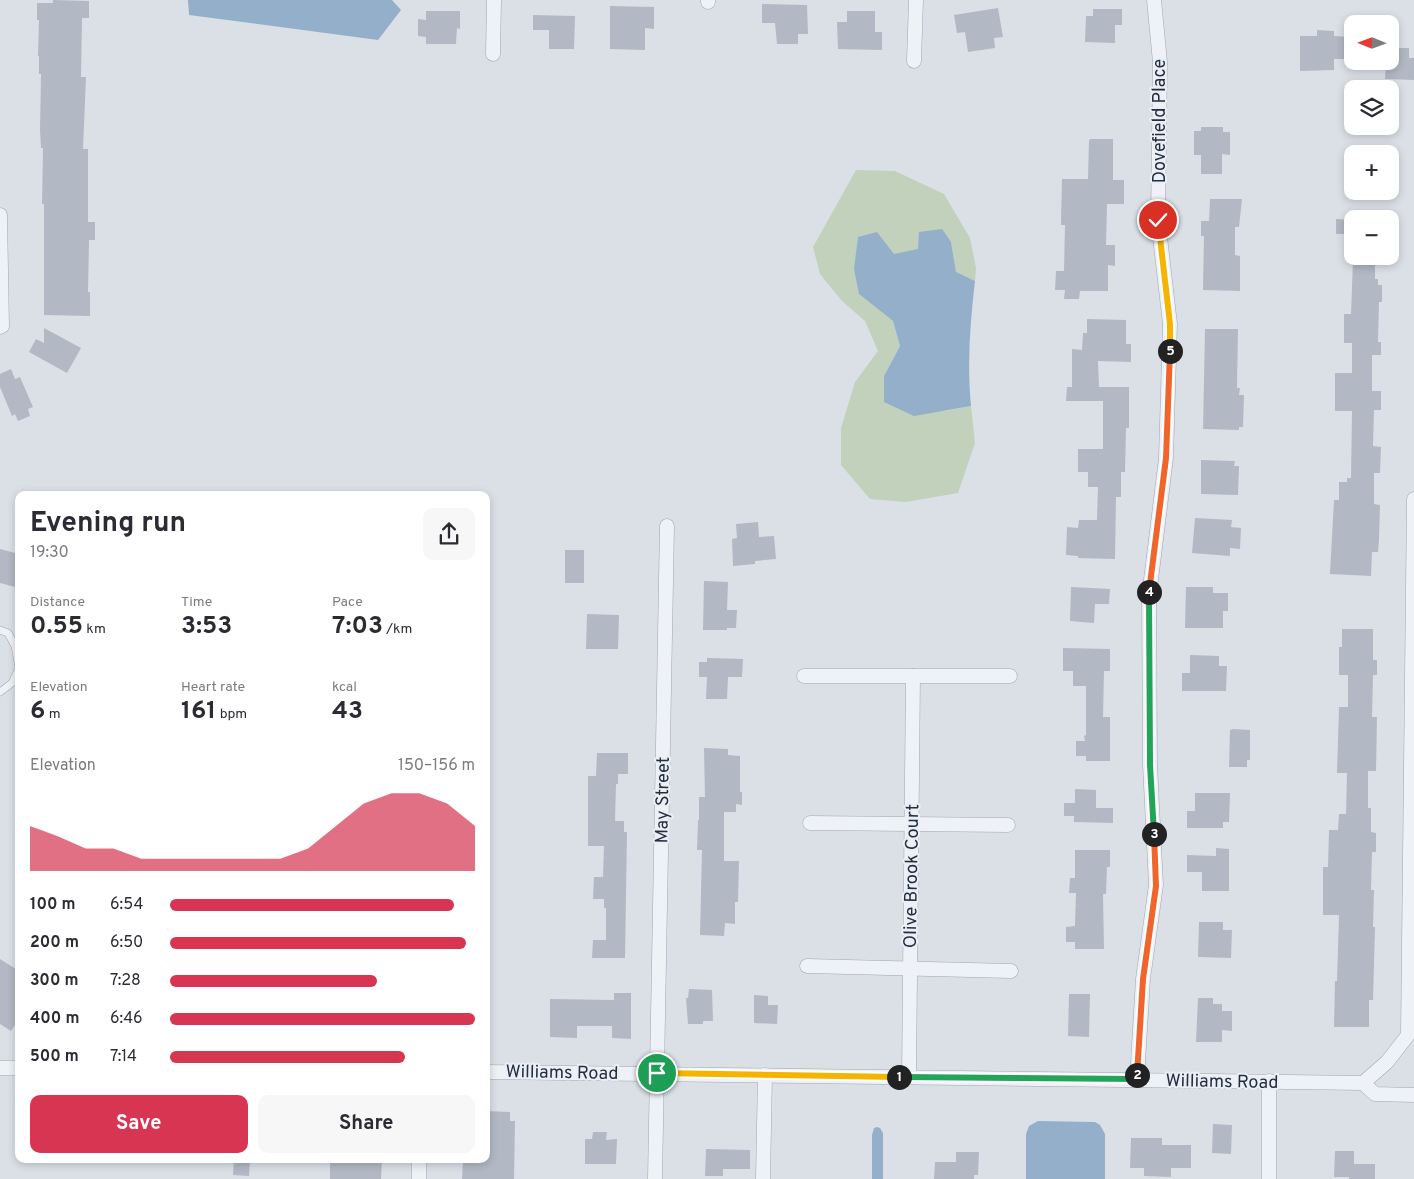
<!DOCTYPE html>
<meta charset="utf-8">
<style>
:root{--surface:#fff;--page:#f7f7f7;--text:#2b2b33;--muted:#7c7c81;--accent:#d73552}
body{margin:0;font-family:Overpass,sans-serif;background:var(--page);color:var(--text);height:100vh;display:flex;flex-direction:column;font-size:19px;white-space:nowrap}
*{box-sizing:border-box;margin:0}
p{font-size:16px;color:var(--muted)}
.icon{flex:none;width:28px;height:28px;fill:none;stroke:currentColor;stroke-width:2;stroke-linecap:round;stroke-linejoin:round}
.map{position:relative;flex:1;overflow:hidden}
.sheet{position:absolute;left:15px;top:491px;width:475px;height:672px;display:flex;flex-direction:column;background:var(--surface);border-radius:10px;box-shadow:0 2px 8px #0003}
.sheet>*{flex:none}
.needle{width:32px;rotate:271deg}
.fabs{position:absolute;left:1344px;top:15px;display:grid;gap:10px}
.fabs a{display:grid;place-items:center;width:55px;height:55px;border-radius:10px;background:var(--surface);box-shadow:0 2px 8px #0003;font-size:25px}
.pin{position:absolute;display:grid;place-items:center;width:42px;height:42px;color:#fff;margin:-21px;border:2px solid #fff;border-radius:50%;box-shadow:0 1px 5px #0007}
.km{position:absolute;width:25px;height:25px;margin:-12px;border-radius:50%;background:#222;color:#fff;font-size:14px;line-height:25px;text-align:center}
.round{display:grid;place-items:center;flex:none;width:52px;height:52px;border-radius:10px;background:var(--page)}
.overview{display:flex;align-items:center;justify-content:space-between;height:85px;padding:0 15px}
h1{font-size:28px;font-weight:700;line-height:38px}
.stats{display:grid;grid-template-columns:repeat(3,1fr);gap:8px;height:85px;padding:5px 15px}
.stats div{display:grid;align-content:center}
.stats b{font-size:25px;font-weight:700}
.stats small{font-size:14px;font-weight:400}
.stats p{font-size:14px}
.chart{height:140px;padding:10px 15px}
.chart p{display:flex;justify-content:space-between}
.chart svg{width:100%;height:90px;margin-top:5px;fill:var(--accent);opacity:.7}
.cta{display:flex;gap:10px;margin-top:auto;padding:10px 15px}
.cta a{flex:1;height:58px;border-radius:10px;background:var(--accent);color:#fff;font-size:20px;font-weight:700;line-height:58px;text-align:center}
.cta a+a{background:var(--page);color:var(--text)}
ul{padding:0 15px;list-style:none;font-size:16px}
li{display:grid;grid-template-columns:80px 60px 1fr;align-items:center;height:38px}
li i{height:12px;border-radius:6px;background:var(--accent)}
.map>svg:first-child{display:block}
.green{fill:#c2d1bc}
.water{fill:#93afca}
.building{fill:#b2b9c4}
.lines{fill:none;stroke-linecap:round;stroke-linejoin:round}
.service-casing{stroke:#a0a7b1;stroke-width:8}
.minor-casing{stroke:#a0a7b1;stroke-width:15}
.service{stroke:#eef1f5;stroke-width:7}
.minor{stroke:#eef1f5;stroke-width:14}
.split-1-casing{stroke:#fff;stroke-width:10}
.split-2-casing{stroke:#fff;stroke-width:10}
.split-3-casing{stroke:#fff;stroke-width:10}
.split-4-casing{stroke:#fff;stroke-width:10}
.split-5-casing{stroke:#fff;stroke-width:10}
.split-6-casing{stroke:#fff;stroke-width:10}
.split-1{stroke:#f5b400;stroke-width:6}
.split-2{stroke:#22a559;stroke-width:6}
.split-3{stroke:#f0652b;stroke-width:6}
.split-4{stroke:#22a559;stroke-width:6}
.split-5{stroke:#f0652b;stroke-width:6}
.split-6{stroke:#f5b400;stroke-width:6}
.labels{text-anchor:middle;stroke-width:4;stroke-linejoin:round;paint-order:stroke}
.street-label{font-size:18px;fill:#242e3e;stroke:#eaeff5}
</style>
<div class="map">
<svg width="1414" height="1179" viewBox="0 0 1414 1179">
<rect width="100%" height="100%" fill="#dbe0e7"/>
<path class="green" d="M856,170L895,171L944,194L970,238L976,268L975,281L956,273L951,242L894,255L877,232L859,294L893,321L900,346L884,376L945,411L971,406L975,443L958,493L906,502L870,499L841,465V428L855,382L878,351L865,321L842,301L820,274L813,247Z"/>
<g class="water">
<path d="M188,0H392L401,10L378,40L189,15Z"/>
<path d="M942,229L951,242L956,272L975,281C970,323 967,364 971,406L914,416L884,402V376L900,346L893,321L859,294L854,269L858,237L877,232L894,254L918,249L919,232Z"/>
<path d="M1038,1121L1095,1122L1100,1125L1105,1134V1179H1026V1134L1029,1126Z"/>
<path d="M877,1127L880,1128L883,1133V1179H872V1135L874,1128Z"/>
</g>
<g class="building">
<path d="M53,0L89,1V18H82L81,77H86L83,149H88V222H95V240H89L88,292H90V316L44,315V204H42L43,148H41L40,130L41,74H39V56H38L39,20H37V3H53Z"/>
<path d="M762,4L807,5L808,34H798V44H777L775,23H762Z"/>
<path d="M610,6L654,7V29L645,28V50L610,49Z"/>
<path d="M998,8L1003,37L994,38L995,48L968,52L965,32L957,33L954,15Z"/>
<path d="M1093,9H1122V25H1115V43L1085,42L1086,16H1093Z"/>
<path d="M426,11H460V29L457,28L456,44H426V37L418,36V19L426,20Z"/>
<path d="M847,11H875V32H882V50L838,49L837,22H847Z"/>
<path d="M533,15L575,16L574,49H549V30H533Z"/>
<path d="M1317,30L1334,31V36L1352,37V59H1334V70L1300,71V36H1317Z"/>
<path d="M1390,48H1409V58H1414V80L1385,79L1386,61H1390Z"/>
<path d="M1201,127H1223V132H1230V155L1222,154V174H1201V155H1194V131H1201Z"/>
<path d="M1091,139H1113V180H1124V204H1107L1106,245H1115V266L1108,265V291H1080L1079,299H1064L1065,290H1055L1056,271H1064L1065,225H1061L1062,179H1088L1089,140Z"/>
<path d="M1210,199H1242L1239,227H1235V255L1240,256V291L1203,290L1204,236H1201V221H1209Z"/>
<path d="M1336,219L1352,220V234H1336Z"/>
<path d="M1353,260H1375V279H1378V285H1382V302H1379L1378,342H1381V355H1372V391H1381V410H1374L1373,446L1381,447L1380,473H1374V504L1380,505L1379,540L1378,552H1372L1371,576L1330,574L1334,500H1339V482H1347V478H1351L1352,411H1335V373H1352V343H1344V314H1351Z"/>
<path d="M1087,319L1126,320V344H1131V362L1098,361L1099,387H1129V428H1126L1125,472H1121V497H1116L1115,559L1078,558V556L1066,555L1067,527L1078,528L1079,520H1097L1098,487H1088V472H1078V449H1103V401H1066L1067,387H1072V349L1082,350L1083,333H1087Z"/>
<path d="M44,328L81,348L67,373L29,352L36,339L44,343Z"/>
<path d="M1205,329H1238L1237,388H1240L1239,395H1244L1243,427H1239V430L1203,429Z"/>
<path d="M11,369L15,379L20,377L33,407L28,409L30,416L18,421L15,414L12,416L0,387V374Z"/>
<path d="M1201,460L1235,461L1234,466H1239L1238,495L1201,494Z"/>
<path d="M1195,518L1232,520L1231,527L1241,528L1240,549L1230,548V556L1192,553Z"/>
<path d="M758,522L759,537L774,536L776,559L755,561V564L733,566L732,539L737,538L736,524Z"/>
<path d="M0,549L19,554V588L0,583Z"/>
<rect x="565" y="550" width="19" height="33"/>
<path d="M704,581L728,582L727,610H737L736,628H727V630H703Z"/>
<path d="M1071,587L1110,589L1109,604H1095L1094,623L1070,621Z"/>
<path d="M1186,587H1213V593H1228V611H1223V628H1185Z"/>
<path d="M587,614L619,615L618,649H586Z"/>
<path d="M1342,629H1373V660H1377V675H1373L1372,717H1377L1376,771H1368V808H1371V832L1376,833V852H1372L1371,890H1374L1373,927H1375L1373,1000H1369V1027H1334L1335,981H1337L1339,915H1323V867H1328L1329,830H1338L1339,814H1346L1347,773H1337L1339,707H1348V675H1339V647H1342Z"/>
<path d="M1063,648L1110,649V671H1104L1103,717H1110V761H1086V756H1076V741H1085L1084,736L1086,735V686H1073V671H1063Z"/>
<path d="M1190,655L1219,656V666H1227L1226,691H1182V673H1190Z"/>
<path d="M707,658L743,659L742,677H728L727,699H706L707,677H699V662H707Z"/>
<path d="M1233,729L1250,730V760H1247V767H1229L1230,730Z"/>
<path d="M704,748L728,749V755L740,756V792H742V805L736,804V812H724V861H739L738,902H735V924L725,923L724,936L700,935L702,850H697L698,820H699V797H705Z"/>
<path d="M597,753H628V774H618V784H616L615,821H624V832H627L625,958H592L593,940H606V908H604V899H593L594,877H603L604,846H588V776H596Z"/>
<path d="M1075,789L1096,790V808H1113V823L1074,822V816H1064V803H1075Z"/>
<path d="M1195,793H1230L1229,822H1223V828H1187V811H1195Z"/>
<path d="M1216,848L1229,849V891H1202V872H1187V855L1216,856Z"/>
<path d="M1075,850H1110V867H1107L1106,894H1103L1104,949H1075V942H1066V927L1075,926L1076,893H1069L1070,878H1075Z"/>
<path d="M1199,922H1223V930H1232L1231,958L1198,957Z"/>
<path d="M0,959L19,971V1019L11,1031L0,1024Z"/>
<path d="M689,989L712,990L713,1021H703V1024H688L686,998H688Z"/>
<path d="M614,993H631V1039L612,1038V1026H577V1038L550,1037V999L614,1000Z"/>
<path d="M1069,994H1090L1089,1037L1068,1036Z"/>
<path d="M754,995L768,996V1005H778L777,1024L754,1023Z"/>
<path d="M1198,998H1213V1004H1222V1011H1232V1031L1222,1030V1042H1196Z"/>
<path d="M486,1111L510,1112V1121H515L514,1179H462L463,1160H486Z"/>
<path d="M1213,1124L1232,1125L1231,1154L1212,1153Z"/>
<path d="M593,1132H607L606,1140L617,1139L616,1164H585V1139H592Z"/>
<path d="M1131,1138H1162V1145H1191V1168H1171V1177L1144,1176V1168H1130Z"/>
<path d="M706,1149L750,1150V1169H723V1176H705Z"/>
<path d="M1335,1151H1354V1164H1375V1179H1349V1177H1334Z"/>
<path d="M956,1152H979L978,1175H974V1179H934L935,1162H956Z"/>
<path d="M234,1160H250L249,1176L233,1175Z"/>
<path d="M330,1160H382L381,1179H330Z"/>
</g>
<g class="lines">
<defs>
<path id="service" d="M0,630L8,633L15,646L19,668L12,683L0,692"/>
<g id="minor">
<path d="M708,0V2"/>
<path d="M493,54L494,0"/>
<path d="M914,61L916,0"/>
<path d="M0,215L2,326L0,327"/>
<path d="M804,676H1010"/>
<path d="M810,823L1008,825"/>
<path d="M807,966L1011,971"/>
<path d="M0,1068H19"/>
<path d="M486,1072L1363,1083L1375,1094L1414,1095"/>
<path d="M909,1077L913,676"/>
<path d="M1137,1079L1143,979L1156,885L1150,765L1149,596L1166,458L1170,324L1158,220L1160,62L1154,0"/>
<path d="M1269,1081V1179"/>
<path d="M1363,1083L1387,1062L1408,1035L1414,499"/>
<path d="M419,1179V1160"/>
<path d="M655,1179L667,526"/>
<path d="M763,1179L765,1075"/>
</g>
</defs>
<use href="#service" class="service-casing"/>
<use href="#minor" class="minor-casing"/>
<use href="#service" class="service"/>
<use href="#minor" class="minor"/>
</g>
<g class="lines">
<defs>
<path id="split-1" d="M657,1073L899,1077"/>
<path id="split-2" d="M899,1077L1137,1079V1075"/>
<path id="split-3" d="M1137,1075L1143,979L1156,886L1154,834"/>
<path id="split-4" d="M1149,592L1150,765L1154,834"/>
<path id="split-5" d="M1149,592L1166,458L1170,351"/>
<path id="split-6" d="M1158,220L1170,324V351"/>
</defs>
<use href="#split-1" class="split-1-casing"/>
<use href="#split-2" class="split-2-casing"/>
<use href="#split-3" class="split-3-casing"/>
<use href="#split-4" class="split-4-casing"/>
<use href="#split-5" class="split-5-casing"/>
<use href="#split-6" class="split-6-casing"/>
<use href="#split-1" class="split-1"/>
<use href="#split-2" class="split-2"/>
<use href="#split-3" class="split-3"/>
<use href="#split-4" class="split-4"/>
<use href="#split-5" class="split-5"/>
<use href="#split-6" class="split-6"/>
</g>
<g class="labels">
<g class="street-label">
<text transform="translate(1159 121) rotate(-90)" y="6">Dovefield Place</text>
<text transform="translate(662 800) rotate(-89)" y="6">May Street</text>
<text transform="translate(911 876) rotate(-89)" y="6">Olive Brook Court</text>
<text transform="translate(562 1072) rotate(1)" y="6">Williams Road</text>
<text transform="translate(1222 1081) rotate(1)" y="6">Williams Road</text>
</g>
</g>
</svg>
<div class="fabs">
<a><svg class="needle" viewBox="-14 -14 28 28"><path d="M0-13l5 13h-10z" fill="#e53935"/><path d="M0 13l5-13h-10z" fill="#7c7c81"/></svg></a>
<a><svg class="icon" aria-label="layers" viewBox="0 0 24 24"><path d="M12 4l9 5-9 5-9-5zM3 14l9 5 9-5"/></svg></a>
<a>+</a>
<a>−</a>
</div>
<div class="pin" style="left:657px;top:1073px;background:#1e9e55"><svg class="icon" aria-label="arrive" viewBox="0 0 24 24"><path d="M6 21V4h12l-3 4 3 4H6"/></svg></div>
<div class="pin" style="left:1158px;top:220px;background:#d93025"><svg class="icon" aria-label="check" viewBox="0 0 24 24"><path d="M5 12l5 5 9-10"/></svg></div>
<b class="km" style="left:899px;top:1077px">1</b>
<b class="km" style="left:1137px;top:1075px">2</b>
<b class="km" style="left:1154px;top:834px">3</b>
<b class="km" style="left:1149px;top:592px">4</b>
<b class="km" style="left:1170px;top:351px">5</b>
<section class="sheet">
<div class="overview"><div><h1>Evening run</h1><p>19:30</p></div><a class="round"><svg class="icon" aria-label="share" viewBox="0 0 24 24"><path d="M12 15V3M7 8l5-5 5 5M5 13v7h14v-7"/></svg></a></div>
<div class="stats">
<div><p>Distance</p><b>0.55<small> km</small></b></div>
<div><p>Time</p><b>3:53</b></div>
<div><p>Pace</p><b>7:03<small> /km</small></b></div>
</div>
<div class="stats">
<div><p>Elevation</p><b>6<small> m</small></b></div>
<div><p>Heart rate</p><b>161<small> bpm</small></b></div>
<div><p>kcal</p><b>43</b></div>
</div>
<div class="chart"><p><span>Elevation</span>150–156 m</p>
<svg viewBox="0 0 160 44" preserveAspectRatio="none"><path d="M0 44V22L10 27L20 33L30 33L40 38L50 38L60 38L70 38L80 38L90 38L100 33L110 22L120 11L130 6L140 6L150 11L160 22V44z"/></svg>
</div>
<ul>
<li><b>100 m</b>6:54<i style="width:93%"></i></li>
<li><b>200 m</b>6:50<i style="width:97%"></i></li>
<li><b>300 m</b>7:28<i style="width:68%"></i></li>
<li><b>400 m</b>6:46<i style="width:100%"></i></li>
<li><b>500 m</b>7:14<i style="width:77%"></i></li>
</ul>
<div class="cta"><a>Save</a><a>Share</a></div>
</section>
</div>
